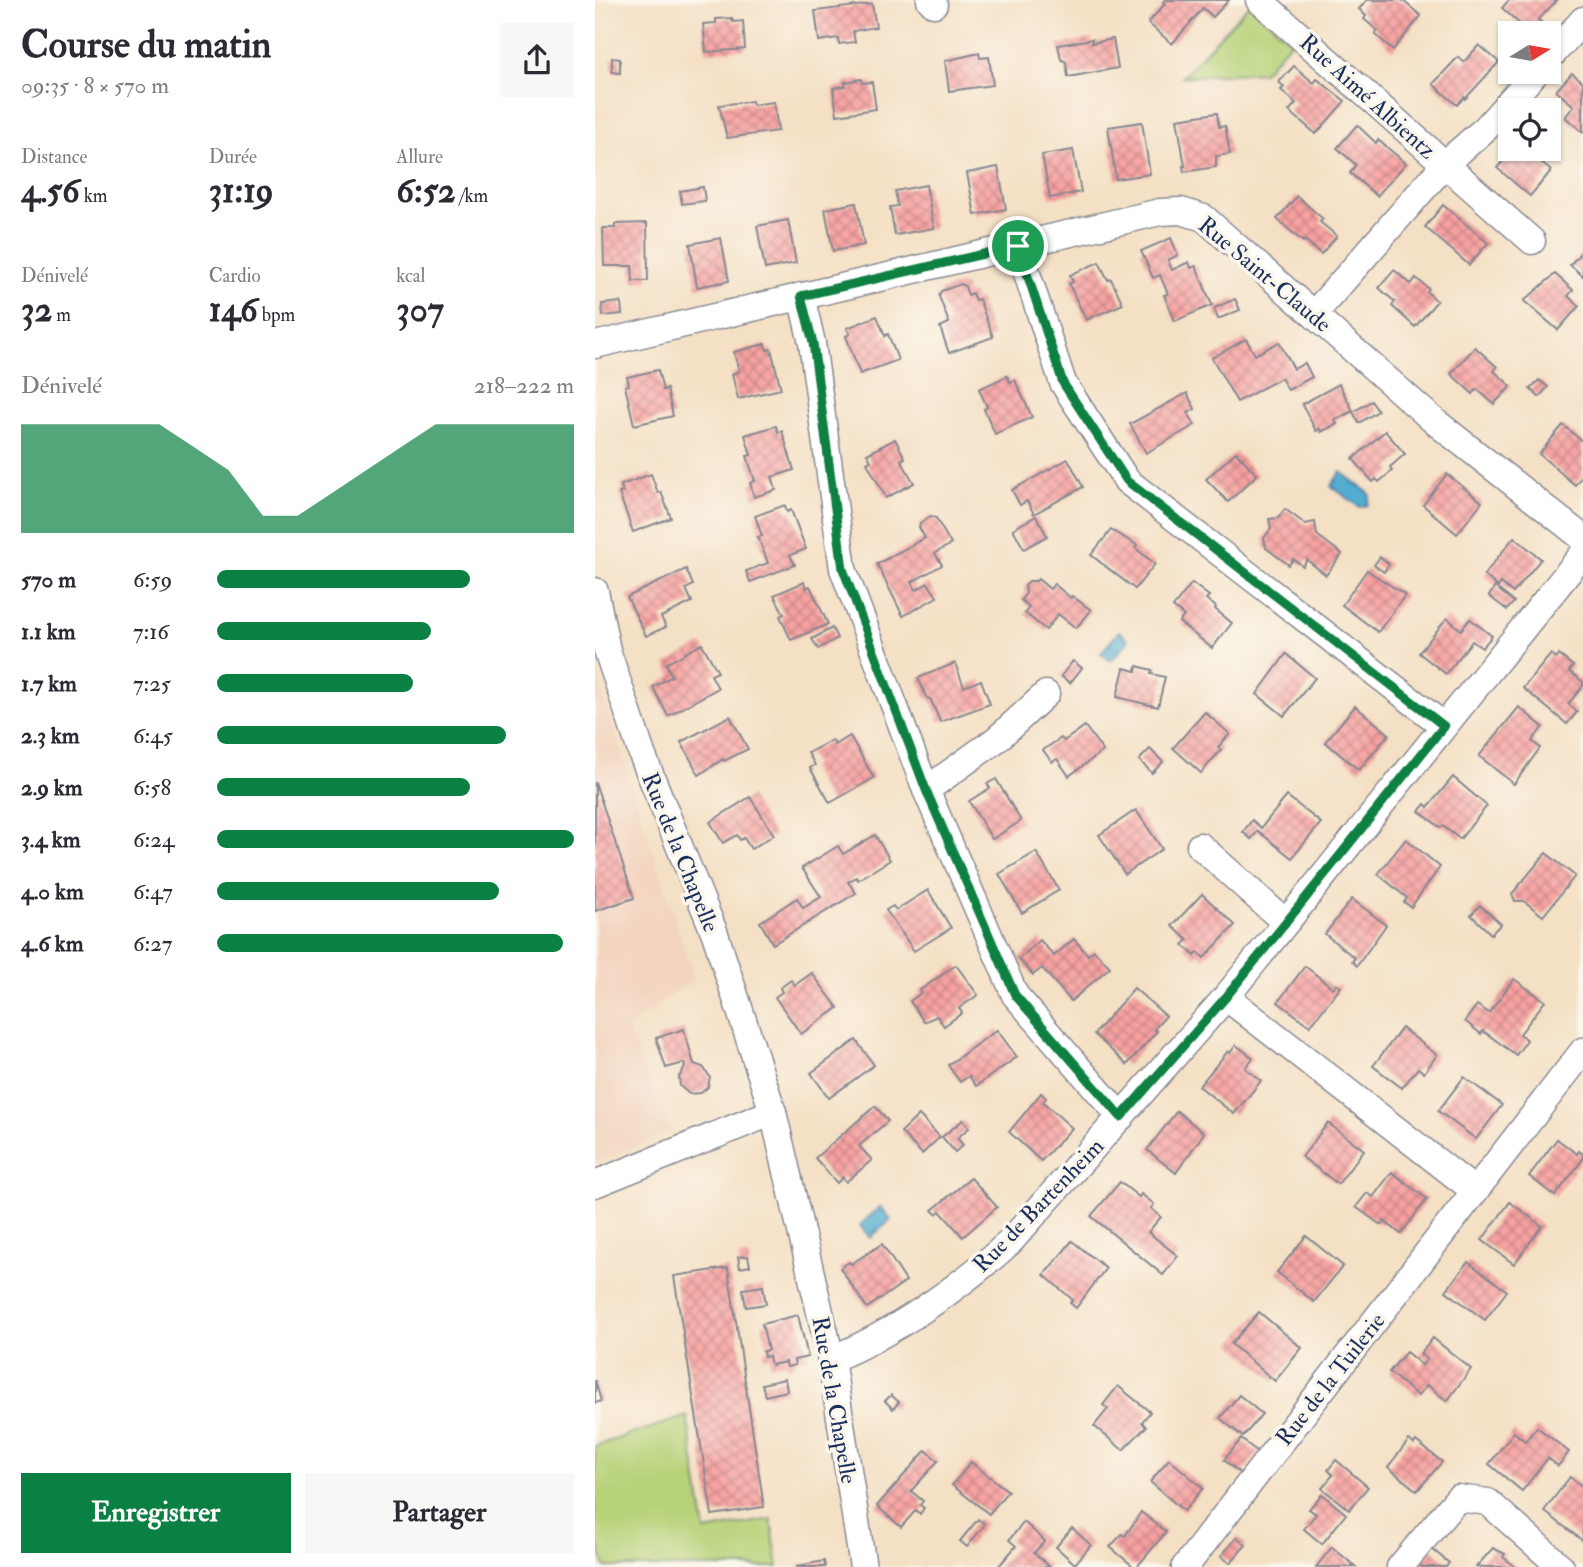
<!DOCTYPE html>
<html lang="fr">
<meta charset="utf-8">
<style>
:root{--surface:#fff;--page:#f7f7f7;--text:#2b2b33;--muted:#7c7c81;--accent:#0b8043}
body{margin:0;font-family:"IM FELL Double Pica",serif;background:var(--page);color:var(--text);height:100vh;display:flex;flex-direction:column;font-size:26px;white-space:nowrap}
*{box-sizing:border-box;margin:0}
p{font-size:23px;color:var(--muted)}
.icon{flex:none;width:38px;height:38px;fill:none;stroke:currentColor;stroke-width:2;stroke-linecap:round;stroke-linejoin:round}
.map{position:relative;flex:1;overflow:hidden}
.sheet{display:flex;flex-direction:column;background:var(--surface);width:595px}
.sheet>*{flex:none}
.needle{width:46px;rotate:79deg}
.tools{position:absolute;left:903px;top:21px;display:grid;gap:14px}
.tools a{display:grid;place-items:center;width:63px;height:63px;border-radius:0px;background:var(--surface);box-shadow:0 2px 5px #0004;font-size:35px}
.pin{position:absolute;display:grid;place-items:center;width:60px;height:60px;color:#fff;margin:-30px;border:4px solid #fff;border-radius:50%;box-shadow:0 2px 7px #0007}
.round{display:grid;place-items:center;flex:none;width:74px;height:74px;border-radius:0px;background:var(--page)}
.headline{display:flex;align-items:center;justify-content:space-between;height:119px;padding:0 21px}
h1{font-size:38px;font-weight:800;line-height:52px}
.metrics{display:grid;grid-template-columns:repeat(3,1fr);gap:10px;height:119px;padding:7px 21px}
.metrics div{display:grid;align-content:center}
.metrics b{font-size:35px;font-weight:800}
.metrics small{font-size:19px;font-weight:400}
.metrics p{font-size:19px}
.chart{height:196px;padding:14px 21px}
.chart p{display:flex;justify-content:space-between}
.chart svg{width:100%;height:126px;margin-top:7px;fill:var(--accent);opacity:.7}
.cta{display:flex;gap:14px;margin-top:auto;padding:14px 21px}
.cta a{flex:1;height:80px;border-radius:0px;background:var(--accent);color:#fff;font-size:28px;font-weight:800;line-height:80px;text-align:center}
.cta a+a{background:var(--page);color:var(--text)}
ul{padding:0 21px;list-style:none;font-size:23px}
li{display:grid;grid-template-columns:112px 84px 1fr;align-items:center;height:52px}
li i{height:18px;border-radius:9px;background:var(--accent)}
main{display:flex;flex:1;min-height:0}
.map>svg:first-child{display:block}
.built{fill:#f3d4bf}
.grass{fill:#b7d278;stroke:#69806b;stroke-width:2}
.water{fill:url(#water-ripples);stroke:#366e97;stroke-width:2}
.building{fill:url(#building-cross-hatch)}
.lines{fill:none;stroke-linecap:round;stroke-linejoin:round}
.street-casing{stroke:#888891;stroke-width:29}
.street{stroke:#fff;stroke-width:26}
.route-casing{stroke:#fff;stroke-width:14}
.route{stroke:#0b8043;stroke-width:9}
.labels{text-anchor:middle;stroke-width:7;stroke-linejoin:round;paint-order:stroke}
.street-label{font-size:23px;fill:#1b2f5e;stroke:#fbf7ec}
</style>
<main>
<section class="sheet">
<div class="headline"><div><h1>Course du matin</h1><p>09:35 · 8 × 570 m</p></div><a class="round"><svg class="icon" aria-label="share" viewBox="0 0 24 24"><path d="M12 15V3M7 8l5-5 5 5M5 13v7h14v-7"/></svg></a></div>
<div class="metrics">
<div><p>Distance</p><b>4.56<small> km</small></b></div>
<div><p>Durée</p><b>31:19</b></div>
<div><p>Allure</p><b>6:52<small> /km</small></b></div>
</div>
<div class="metrics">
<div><p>Dénivelé</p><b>32<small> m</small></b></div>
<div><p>Cardio</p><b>146<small> bpm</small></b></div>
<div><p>kcal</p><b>307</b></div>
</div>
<div class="chart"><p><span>Dénivelé</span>218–222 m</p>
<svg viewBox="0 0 160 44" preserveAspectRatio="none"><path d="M0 44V6L10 6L20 6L30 6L40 6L50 14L60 22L70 38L80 38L90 30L100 22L110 14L120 6L130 6L140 6L150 6L160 6V44z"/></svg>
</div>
<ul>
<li><b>570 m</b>6:59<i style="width:71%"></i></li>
<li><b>1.1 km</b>7:16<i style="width:60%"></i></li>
<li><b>1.7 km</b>7:25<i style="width:55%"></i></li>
<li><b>2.3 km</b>6:45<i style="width:81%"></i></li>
<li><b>2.9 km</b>6:58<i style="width:71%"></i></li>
<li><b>3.4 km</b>6:24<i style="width:100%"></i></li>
<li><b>4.0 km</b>6:47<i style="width:79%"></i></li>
<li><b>4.6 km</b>6:27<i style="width:97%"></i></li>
</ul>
<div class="cta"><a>Enregistrer</a><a>Partager</a></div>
</section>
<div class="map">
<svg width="988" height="1567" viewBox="0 0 988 1567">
<defs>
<pattern id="water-ripples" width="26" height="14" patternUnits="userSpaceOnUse" patternTransform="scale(1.75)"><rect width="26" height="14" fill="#52add0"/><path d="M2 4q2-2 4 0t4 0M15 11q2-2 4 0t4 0" fill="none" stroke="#438dac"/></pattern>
<pattern id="building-cross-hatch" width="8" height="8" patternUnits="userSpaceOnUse" patternTransform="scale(1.75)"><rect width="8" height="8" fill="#f8a2a1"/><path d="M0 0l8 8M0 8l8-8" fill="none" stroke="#c88486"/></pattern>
</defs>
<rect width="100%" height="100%" fill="#fbf7ec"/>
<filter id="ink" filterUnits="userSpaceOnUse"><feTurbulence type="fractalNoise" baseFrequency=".0143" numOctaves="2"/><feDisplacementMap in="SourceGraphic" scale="14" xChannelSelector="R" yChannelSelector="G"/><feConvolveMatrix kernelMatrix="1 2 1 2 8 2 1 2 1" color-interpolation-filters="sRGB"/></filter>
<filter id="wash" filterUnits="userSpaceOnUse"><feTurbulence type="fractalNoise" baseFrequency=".00686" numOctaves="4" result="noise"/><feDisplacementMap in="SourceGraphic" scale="28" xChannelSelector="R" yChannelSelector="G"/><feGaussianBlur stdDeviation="1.57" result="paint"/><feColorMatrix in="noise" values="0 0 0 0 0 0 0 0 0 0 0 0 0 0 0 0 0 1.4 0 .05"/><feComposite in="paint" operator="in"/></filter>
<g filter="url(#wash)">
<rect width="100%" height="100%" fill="#f4e0c4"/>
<path class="built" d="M0,671L99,979L32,1028L76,1131L0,1163Z"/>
<g class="grass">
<path d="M655,4L696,42L668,72L587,77Z"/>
<path d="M92,1416L110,1531L176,1519L183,1567H10L0,1531V1446Z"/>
</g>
<g class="water">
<path d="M746,472L775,494L773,505L765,507L736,486Z"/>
<path d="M524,631L534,640L516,661L506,653Z"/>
<path d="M285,1207L296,1220L275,1238L265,1225Z"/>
</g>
<g id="blocks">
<g class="building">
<path d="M570,0H634L618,17L608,8L577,44L553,23L570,4L568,2Z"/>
<path d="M772,0H807L826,16L798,50L780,34L783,31L769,19L771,16L764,9Z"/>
<path d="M914,0H962L943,20L946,22L935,33L907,8Z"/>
<path d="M277,4L281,27L258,31L260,42L244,44L243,38L224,41L220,11Z"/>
<path d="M137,18L138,22L148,21L150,49L111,52L108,24L121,23V19Z"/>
<path d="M497,39V43L518,39L523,68L473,77L471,62L466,59L463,45Z"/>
<path d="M884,45L904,62L870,99L869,97L862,105L838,84L863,57L869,62Z"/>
<path d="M384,53L385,58L394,57L398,85L354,91L350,61Z"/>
<path d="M17,58L25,59V73L17,72Z"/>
<path d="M699,66L719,83L722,79L750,101L721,134L694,111L701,103L686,90L689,87L684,82Z"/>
<path d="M977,73L988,82V132L970,117L979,106L961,91Z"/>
<path d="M266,79L267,83L277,82L281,109L242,115L238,88L250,86V82Z"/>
<path d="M157,101L158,105L179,102L183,131L132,138L124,105Z"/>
<path d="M622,113L624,127L630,126L635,154L621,156V167L589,172L588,166H590L582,119Z"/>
<path d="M547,122L555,174L521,179L513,127Z"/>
<path d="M762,125L781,143L783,140L811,163L782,196L755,173L761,165L742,148Z"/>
<path d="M918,149H949L953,152L945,161L956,171L935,196L902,168Z"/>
<path d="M478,150L486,192L455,198L447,155Z"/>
<path d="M403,167L411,209L380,215L372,173Z"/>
<path d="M331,185L339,228L300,235L295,207L303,206L300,191Z"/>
<path d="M108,187L110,201L87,204L85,191Z"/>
<path d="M702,196L728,219L725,222L742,236L726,254L710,240L708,242L682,219Z"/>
<path d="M261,203L269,245L238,251L230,209Z"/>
<path d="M848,205L893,243L874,265L830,227Z"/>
<path d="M193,220L201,263L170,269L162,226Z"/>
<path d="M52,223L53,281H38L37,266H9L8,228H20V224Z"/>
<path d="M126,238L134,281L102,287L95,244Z"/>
<path d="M576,238L583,255L573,260L577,270L594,262L596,268L601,266L617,305L580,321L569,295L573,294L565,275L558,278L546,251Z"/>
<path d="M988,250V276L975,265Z"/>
<path d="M504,262L513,280L516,279L528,304L491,320L474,284L478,282L475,275Z"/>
<path d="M799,270L816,284L821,278L834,289L832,292L842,301L820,327L797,306L800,302L784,288Z"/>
<path d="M960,274L978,290L973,296L984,306L963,330L929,301Z"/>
<path d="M366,284L370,286L373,295L377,293L380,300L384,299L398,337L354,353L345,327L354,323L344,296L346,291Z"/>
<path d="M640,299L645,310L623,319L619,308Z"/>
<path d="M26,302L27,314L8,316L7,304Z"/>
<path d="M282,316L290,336L293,334L303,360L265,374L251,336L255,334L252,328Z"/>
<path d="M651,339L660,355L684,342L699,369L710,363L717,377L693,390L686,378L642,402L617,358Z"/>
<path d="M170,344L172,350L176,349L186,389L143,399L137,374L144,371L139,352Z"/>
<path d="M880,347L902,367L899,371L916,386L899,404L882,389L878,394L856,374Z"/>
<path d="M63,370L68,390L72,389L78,416L39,425L30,386L34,385L32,377Z"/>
<path d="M412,376L415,382L420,380L437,417L400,434L389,409L392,407L384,389Z"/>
<path d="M944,380L953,387L944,397L935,389Z"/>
<path d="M744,384L758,411L740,420L742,424L726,432L725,429L721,431L707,404Z"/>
<path d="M592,393L600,409L593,413L600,425L551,453L535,424Z"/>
<path d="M776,401L783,411L764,423L758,412Z"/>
<path d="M968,425L988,442V479L986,477L980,485L944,454Z"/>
<path d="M181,426L183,432L187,431L199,470L177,477L181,490L159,497L155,483L160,481L152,456L156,455L150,435Z"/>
<path d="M790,431L810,454L795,467L797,471L784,482L781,479L778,482L758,459Z"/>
<path d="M300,439L310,458L306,460L319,483L291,498L272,463L276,461L272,454Z"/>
<path d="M641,452L662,475L633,502L611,479Z"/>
<path d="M473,459L488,487L439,514L432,501L425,505L417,490Z"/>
<path d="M56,474L63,493L66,492L76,518L38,532L24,493L28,492L26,485Z"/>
<path d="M852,474L887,502L862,534L828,505Z"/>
<path d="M190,505L192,512L196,510L211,549L195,555L200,565L155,582L151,571L173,563L163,537L167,536L160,516Z"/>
<path d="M690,509L710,524L720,522L722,535L747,554L731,575L712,560L708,566L698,559L694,565L671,548L669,538L676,529L674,519L683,518Z"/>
<path d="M336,516L341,518L356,544L340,553L347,565L317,582L321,590L333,583L342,597L308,616L282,564L330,538L324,527L325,523Z"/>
<path d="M441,516L452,536L429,549L418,529Z"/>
<path d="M516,530L542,545L540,548L560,564L540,589L496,555Z"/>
<path d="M919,537L946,559L918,593L906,583L903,587L889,575Z"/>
<path d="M785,557L794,564L789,572L779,565Z"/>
<path d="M91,569L98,585L91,589L97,602L66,617L71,627L51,636L32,597Z"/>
<path d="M772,570L810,595L783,632L747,605Z"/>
<path d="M443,579L455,589L459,584L476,598L477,596L496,610L481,628L463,614L451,630L430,613L434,607L426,600L431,593L430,586L434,581H441Z"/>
<path d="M209,582L211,588L215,586L233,624L196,640L185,616L189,614L179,595Z"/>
<path d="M597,583L614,596L611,599L621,607L620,609L637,623L617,648L584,622L589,616L578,607Z"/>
<path d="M900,587L919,602L912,610L894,596Z"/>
<path d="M852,618L866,630L875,619L897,636L887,648L877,641L851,674L824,653Z"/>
<path d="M237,628L242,638L223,649L217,639Z"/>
<path d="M107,644L123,672L116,675L123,688L73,716L58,687L77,676L71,664Z"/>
<path d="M691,654L720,678L689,716L662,694Z"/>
<path d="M956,654L962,658L964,655L978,666L974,671L988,682V686L973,704L982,712L972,724L928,688Z"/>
<path d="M478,661L487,668L475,683L466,676Z"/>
<path d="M360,663L369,687L386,680L395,704L345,722L336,700L331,697L323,678Z"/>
<path d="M542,666L557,670L556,674L570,677L563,707L522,697L529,668L541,671Z"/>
<path d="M760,706L794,734L764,770L730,742Z"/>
<path d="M924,707L948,727L937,741L945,748L919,784L884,756Z"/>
<path d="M610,712L635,734L623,747L626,750L606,773L578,748Z"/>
<path d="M135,716L153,749L129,761L128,759L104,775L86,742Z"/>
<path d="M490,726L508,751L474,776L462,759L457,762L448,750L466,738L469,741Z"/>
<path d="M255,736L279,778L235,803L215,768L220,765L213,753L237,740L240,745Z"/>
<path d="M555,749L568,762L557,773L544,760Z"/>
<path d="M858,777L892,806L865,839L848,826L846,828L824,811L830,804L833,807Z"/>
<path d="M401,779L426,821L397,839L374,801L395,788L392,784Z"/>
<path d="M0,782L39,898L0,911Z"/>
<path d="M692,796L726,823L697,858L663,831L656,839L648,832L657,820L666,828Z"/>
<path d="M155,797L179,835L156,849L149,838L145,840L142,835L128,843L115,822Z"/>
<path d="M541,810L567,849L530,874L504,835Z"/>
<path d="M280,835L295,860L263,880L261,877L253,882L261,893L178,944L165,922L202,898L208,908L226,897L207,868L243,846L248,854Z"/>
<path d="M811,839L845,867L816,907L809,902L812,898L783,874Z"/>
<path d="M441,852L464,890L427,913L404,874Z"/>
<path d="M951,853L980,876L948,916L929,901H920L917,894Z"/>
<path d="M333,890L356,928L319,951L291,910L298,906L301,910Z"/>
<path d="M607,894L640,925L609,958L603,952L600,956L588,945L593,940L577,926Z"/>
<path d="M757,899L791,925L762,966L757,961L760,958L730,934Z"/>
<path d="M885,905L906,924L896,934L876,915Z"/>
<path d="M479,939L493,955L499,950L515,967L476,1001L447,968L438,975L424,959L445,940L459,956Z"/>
<path d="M361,965L383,995L364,1008L367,1013L349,1026L342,1016L329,1022L315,1001L326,993L324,991Z"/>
<path d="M710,966L738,988L741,984L746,987L715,1026L683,1002Z"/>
<path d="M217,973L243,1008L206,1034L180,997L187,992L185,988L196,980L200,985Z"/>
<path d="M919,979L950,1001L925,1034L932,1040L921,1055L888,1031L886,1034L870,1021L882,1005L894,1013Z"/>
<path d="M539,988L571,1016L559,1029L562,1031L532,1065L499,1034Z"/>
<path d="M807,1028L842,1055L829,1073L823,1068L807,1088L778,1066Z"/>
<path d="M89,1029L99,1064L108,1067L115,1077L113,1087L106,1093L94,1094L85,1086L84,1077L90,1067L89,1063L71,1068L61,1038Z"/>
<path d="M402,1030L422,1057L381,1086L374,1076L365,1082L353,1065Z"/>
<path d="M261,1040L279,1065L234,1098L216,1073Z"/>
<path d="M641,1045L658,1058L650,1068L666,1081L639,1114L604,1086L633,1051L635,1053Z"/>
<path d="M869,1077L907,1105L881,1139L843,1111Z"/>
<path d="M446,1093L451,1098L448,1102L477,1128L446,1161L414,1132Z"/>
<path d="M280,1106L293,1121L264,1146L277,1160L251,1182L248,1177L242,1183L220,1158Z"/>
<path d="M582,1111L609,1133L581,1173L552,1150Z"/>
<path d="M324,1115L345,1137L327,1154L306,1132Z"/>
<path d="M368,1120L374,1128L362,1138L368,1145L360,1152L347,1137Z"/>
<path d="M733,1123L769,1150L743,1184L707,1157Z"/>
<path d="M962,1139L982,1154L984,1151L988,1154V1159L960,1196L934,1176Z"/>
<path d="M797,1172L832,1199L806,1234L789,1221L786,1225L761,1207L772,1193L778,1197Z"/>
<path d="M376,1178L402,1207L368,1237L345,1211L341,1214L337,1210Z"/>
<path d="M525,1182L544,1197L546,1194L559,1204L556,1208L566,1217L553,1232L583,1256L568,1275L496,1216Z"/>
<path d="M915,1202L947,1226L919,1264L887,1240Z"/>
<path d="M711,1236L748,1266L719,1302L682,1272Z"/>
<path d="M477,1241L511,1268L481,1308L475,1303L478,1300L449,1275Z"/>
<path d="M287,1244L311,1281L272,1308L245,1268L254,1262L256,1264Z"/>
<path d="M153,1256L155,1266L145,1268L143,1257Z"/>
<path d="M873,1262L912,1291L890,1320L851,1291Z"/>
<path d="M133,1268L169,1507L117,1515L79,1276Z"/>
<path d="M168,1286L171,1304L151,1307L148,1289Z"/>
<path d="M664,1312L707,1348L680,1381L636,1344Z"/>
<path d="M203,1315L213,1357L199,1360L200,1365L192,1367L191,1362L176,1365L174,1356L169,1357L168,1351L173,1350L167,1324Z"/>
<path d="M838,1338L876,1369L852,1401L832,1385L823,1396L794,1372L811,1352L827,1365L832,1359L825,1354Z"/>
<path d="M190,1379L192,1391L170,1396L167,1384Z"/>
<path d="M0,1380L6,1401L0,1403Z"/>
<path d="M523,1386L555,1412L547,1422L551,1427L528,1450L499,1426L513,1409L508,1405Z"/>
<path d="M296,1395L304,1402L298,1409L290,1401Z"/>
<path d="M644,1395L667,1414L648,1437L625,1418Z"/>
<path d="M942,1427L974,1452L963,1466L953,1458L927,1491L894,1464L919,1432L930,1441Z"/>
<path d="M646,1439L664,1453L646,1474L629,1460Z"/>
<path d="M814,1440L819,1444L821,1441L847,1462L822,1491L793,1467Z"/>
<path d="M331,1450L343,1461L316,1491L328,1501L325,1505L329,1508L325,1514L321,1510L306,1527L282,1506Z"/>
<path d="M574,1459L608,1488L589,1511L555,1482Z"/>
<path d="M741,1460L773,1487L754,1510L727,1488L738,1475L733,1470Z"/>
<path d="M376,1462L413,1491L394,1514L357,1485Z"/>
<path d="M975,1477L988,1487V1541L949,1511Z"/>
<path d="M727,1494L751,1514L727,1544L709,1529L721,1514L714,1509Z"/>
<path d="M546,1512L571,1532L542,1567H539L515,1547L527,1534L530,1536Z"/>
<path d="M383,1519L390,1524L372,1547L365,1541Z"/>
<path d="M429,1522L450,1541L439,1553L455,1567H403L421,1546L414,1540Z"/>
<path d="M477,1528L496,1545L480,1564L461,1547Z"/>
<path d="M642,1537L651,1545L635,1563L626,1556Z"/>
<path d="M737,1547L761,1567H721Z"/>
<path d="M898,1548L910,1554L908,1557L921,1567H881Z"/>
<path d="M837,1549L854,1563L851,1567H827L824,1564Z"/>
<path d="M229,1561L230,1567H202V1566Z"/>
</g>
</g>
</g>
<g filter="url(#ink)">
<use href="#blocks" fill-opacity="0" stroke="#888891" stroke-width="2"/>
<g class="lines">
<defs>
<g id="street">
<path d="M335,0L339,4"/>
<path d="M664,0L937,241"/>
<path d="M954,58L988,20"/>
<path d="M423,246L468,383L532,481L849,726"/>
<path d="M206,296L217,343L248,569L331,790L420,995L526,1117"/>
<path d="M719,314L850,164L891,128L941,72"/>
<path d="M0,345L565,212L586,211L609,218L838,420L988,538"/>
<path d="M0,591L12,650L47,754L120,934L178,1112L236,1359L268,1567"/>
<path d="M331,790L402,739L451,694"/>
<path d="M605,846L690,922"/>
<path d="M631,997L880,1191"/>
<path d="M0,1184L178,1112"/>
<path d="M236,1359C299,1334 365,1287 415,1242L631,997L988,554"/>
<path d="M590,1567L988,1051"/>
<path d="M805,1567L863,1498L893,1502L966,1567"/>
</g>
</defs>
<use href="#street" class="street-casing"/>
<use href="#street" class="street"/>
</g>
</g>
<g class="lines" filter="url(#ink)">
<defs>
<path id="route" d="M423,246L468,383L532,481L849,726L631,997L526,1117L420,995L331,790L248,569L218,343L206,296Z"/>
</defs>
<use href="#route" class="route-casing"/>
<use href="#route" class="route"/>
</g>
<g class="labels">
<g class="street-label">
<text transform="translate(773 96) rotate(42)" y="8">Rue Aimé Albientz</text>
<text transform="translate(670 274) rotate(40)" y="8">Rue Saint-Claude</text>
<text transform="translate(86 852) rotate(68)" y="8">Rue de la Chapelle</text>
<text transform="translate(443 1205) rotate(-46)" y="8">Rue de Bartenheim</text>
<text transform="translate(735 1379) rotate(-52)" y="8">Rue de la Tuilerie</text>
<text transform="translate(240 1400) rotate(80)" y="8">Rue de la Chapelle</text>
</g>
</g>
</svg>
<div class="tools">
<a><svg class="needle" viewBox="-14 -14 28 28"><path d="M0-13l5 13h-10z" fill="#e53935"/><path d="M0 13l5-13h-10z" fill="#7c7c81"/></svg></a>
<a><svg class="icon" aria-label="locate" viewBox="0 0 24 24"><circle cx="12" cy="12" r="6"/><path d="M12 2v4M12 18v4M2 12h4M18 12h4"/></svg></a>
</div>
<div class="pin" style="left:423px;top:246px;background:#1e9e55"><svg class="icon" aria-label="arrive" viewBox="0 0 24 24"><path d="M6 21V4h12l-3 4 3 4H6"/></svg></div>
</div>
</main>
